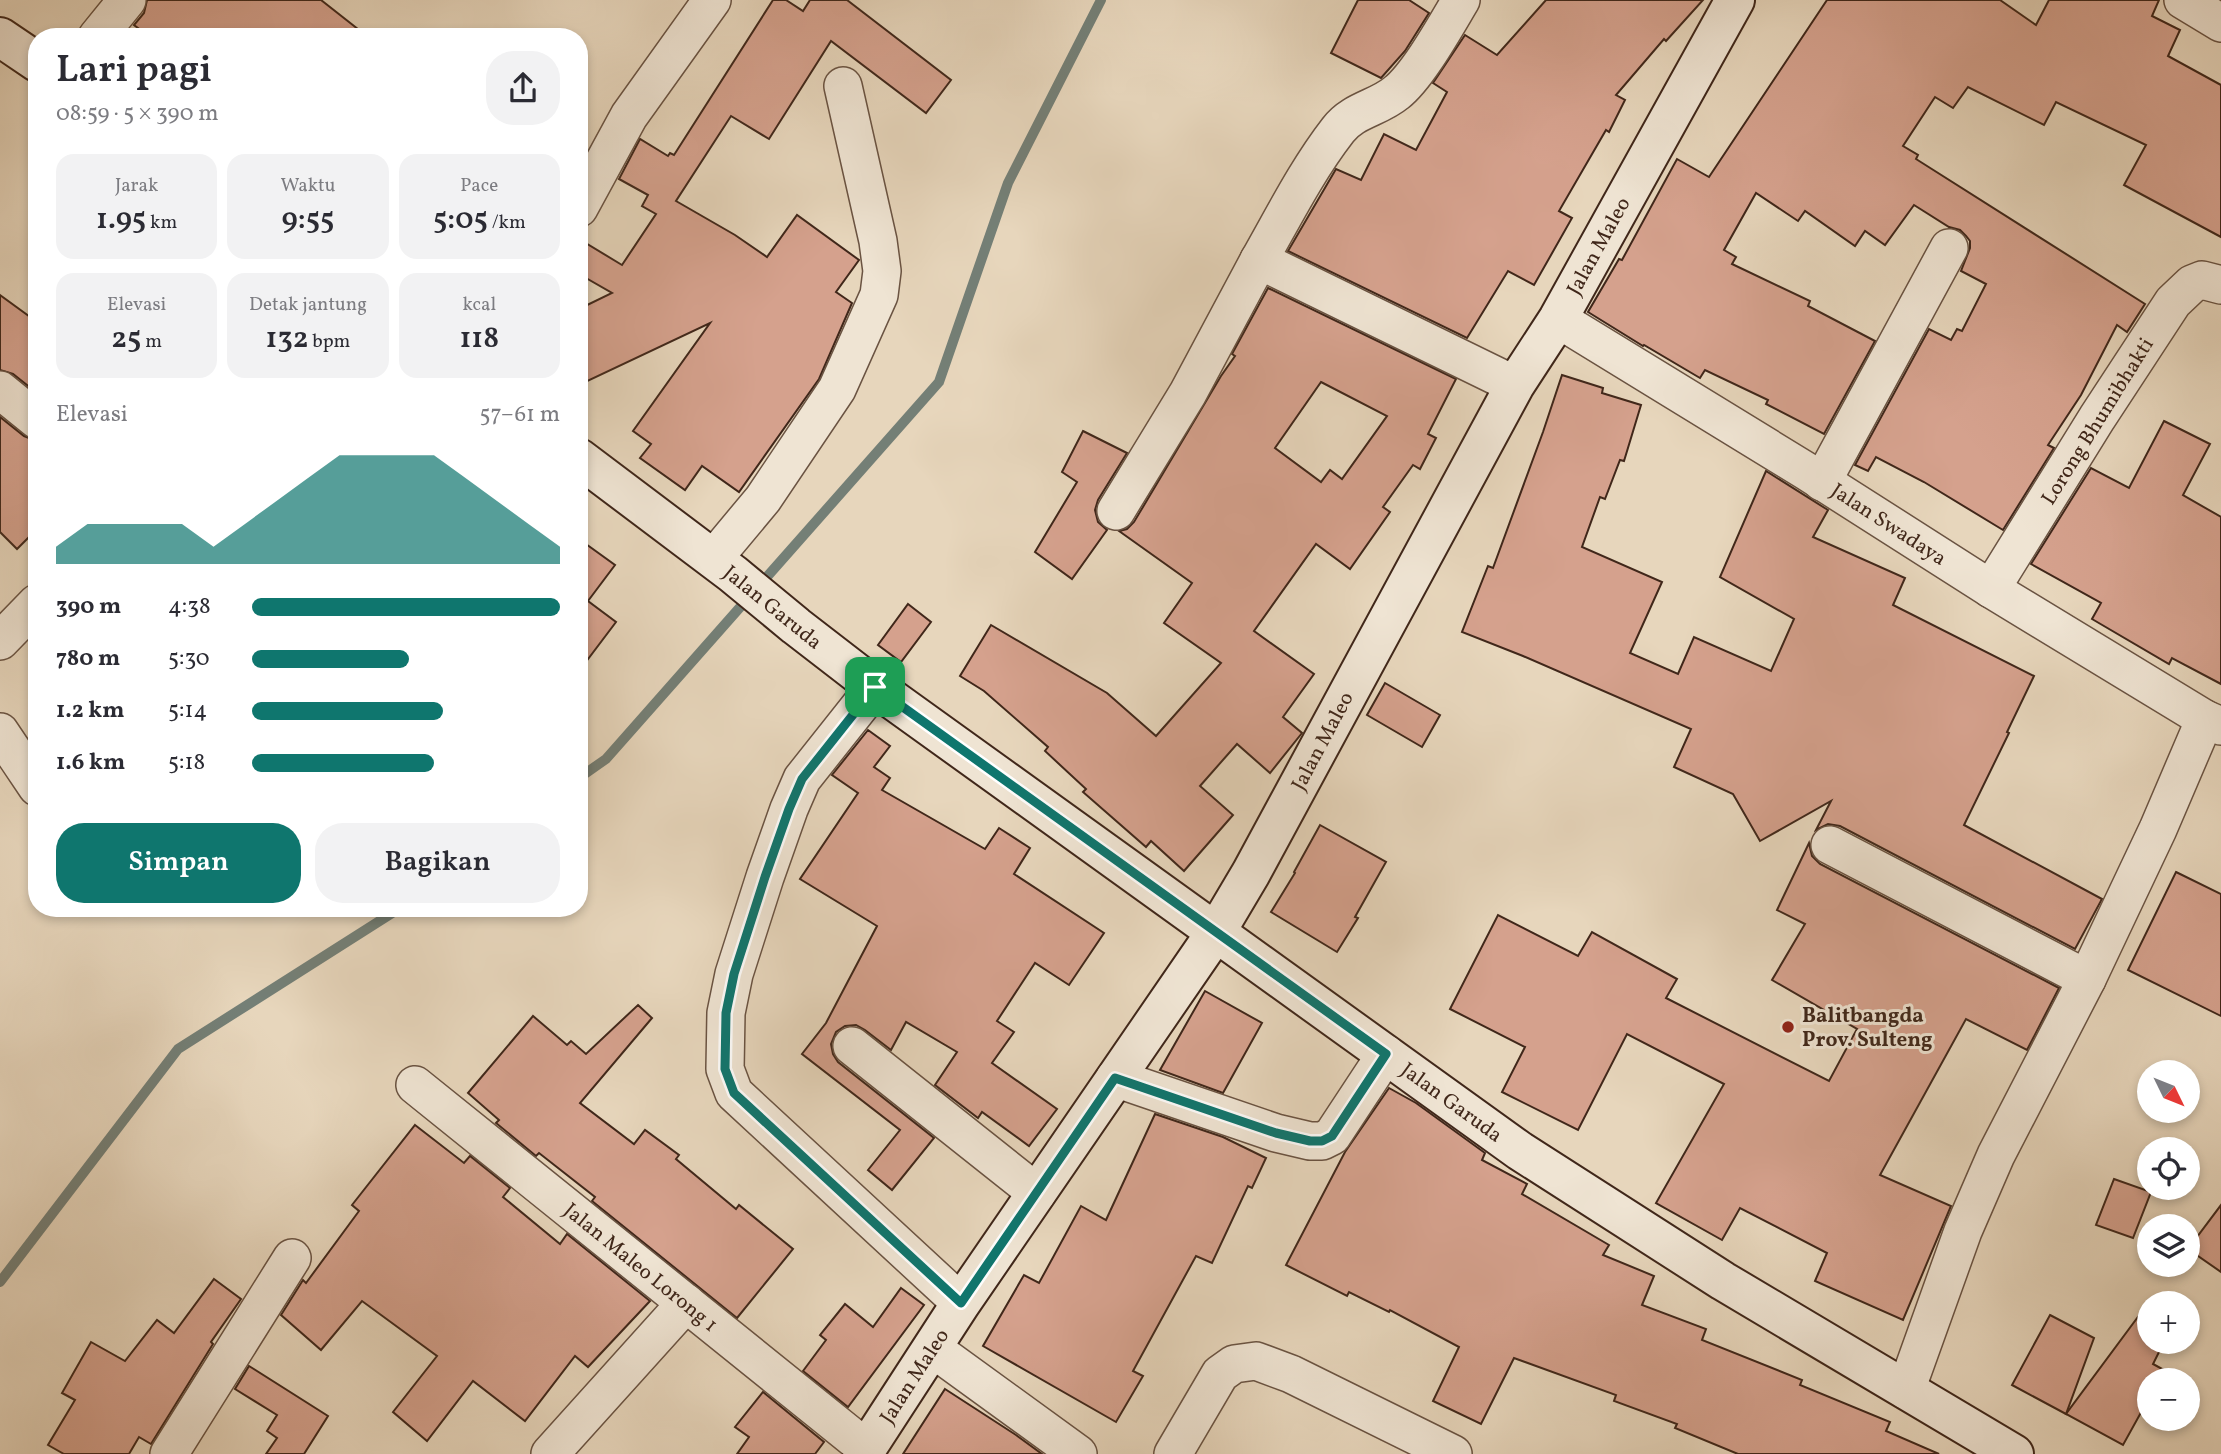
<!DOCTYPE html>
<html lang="id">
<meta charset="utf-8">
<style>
:root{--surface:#fff;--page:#f2f2f3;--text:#2b2b33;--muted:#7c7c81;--accent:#0f766e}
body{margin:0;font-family:Vollkorn,serif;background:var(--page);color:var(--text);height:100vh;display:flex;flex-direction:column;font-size:26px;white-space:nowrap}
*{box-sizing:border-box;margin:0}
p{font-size:23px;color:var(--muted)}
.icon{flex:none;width:38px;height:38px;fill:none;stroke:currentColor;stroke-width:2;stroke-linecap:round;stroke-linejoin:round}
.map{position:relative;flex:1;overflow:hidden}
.sheet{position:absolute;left:28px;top:28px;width:560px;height:889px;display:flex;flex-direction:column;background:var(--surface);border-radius:28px;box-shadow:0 4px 10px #0003}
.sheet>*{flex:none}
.needle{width:46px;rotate:133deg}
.tools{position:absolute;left:2137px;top:1060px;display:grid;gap:14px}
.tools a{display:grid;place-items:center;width:63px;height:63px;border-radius:50%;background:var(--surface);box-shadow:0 4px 10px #0003;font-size:35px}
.pin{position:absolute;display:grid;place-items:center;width:60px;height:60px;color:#fff;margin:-30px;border-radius:14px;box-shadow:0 4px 10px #0006}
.round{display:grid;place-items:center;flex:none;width:74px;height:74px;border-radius:28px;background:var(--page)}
.headline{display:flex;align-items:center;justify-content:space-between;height:119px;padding:0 28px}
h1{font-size:38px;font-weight:600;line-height:52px}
.stats{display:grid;grid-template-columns:repeat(3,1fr);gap:10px;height:119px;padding:7px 28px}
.stats div{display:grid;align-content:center;border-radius:18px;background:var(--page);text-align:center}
.stats b{font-size:30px;font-weight:600}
.stats small{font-size:19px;font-weight:400}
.stats p{font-size:19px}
.chart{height:196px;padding:14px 28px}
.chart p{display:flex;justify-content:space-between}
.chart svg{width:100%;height:126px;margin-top:7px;fill:var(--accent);opacity:.7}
.cta{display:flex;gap:14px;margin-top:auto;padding:14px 28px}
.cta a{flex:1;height:80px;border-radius:28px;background:var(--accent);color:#fff;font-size:28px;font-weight:600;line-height:80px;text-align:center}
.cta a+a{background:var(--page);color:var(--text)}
ul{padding:0 28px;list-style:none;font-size:23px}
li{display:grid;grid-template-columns:112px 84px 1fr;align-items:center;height:52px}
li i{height:18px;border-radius:9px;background:var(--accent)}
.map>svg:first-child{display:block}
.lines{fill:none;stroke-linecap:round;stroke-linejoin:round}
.stream{stroke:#747f76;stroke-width:10}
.building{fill:#d5a18d;stroke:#40271a;stroke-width:2;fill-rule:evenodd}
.street-casing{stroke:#6a5342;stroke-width:40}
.secondary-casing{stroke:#40271a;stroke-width:42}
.street{stroke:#efe4d3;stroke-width:37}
.secondary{stroke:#efe4d3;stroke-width:38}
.route-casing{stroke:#fff;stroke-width:14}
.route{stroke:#0f766e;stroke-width:9}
.poi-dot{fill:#8f2418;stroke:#efe4d3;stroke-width:2.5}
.labels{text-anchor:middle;stroke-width:6;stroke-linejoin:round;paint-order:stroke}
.street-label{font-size:21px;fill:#40271a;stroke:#efe4d3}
.poi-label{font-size:21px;font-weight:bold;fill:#40271a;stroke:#efe4d3;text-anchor:start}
</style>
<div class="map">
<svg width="2221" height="1454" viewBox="0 0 2221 1454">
<rect width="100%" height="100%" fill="#e7d6bc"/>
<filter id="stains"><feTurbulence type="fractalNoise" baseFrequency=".00286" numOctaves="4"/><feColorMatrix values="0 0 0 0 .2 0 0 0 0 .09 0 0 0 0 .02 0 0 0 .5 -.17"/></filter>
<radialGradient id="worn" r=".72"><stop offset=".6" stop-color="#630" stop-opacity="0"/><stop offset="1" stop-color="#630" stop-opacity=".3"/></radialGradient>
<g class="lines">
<g class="stream">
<path d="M579,778L606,759L939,382L1008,183L1101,0"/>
<path d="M0,1282L178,1049L400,908"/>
</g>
</g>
<g class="building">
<path d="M147,0H321L368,37H150L134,25L144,13Z"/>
<path d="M773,0H786L803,11L810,0H847L951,80L926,113L831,41L769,139L731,116L676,201L735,235L767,257L797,215L859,260L836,292L852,303L819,379L739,492L702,466L685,490L640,458L651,444L633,431L710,323L579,385V309L612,293L579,274V239L622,265L656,214L642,206L648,195L619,179L640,139L668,156L670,153L674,155Z"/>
<path d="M1358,0H1409L1429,13L1405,51L1381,78L1331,53Z"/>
<path d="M1546,0H1703L1666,41L1664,39L1616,95L1625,100L1609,132L1606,130L1559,211L1572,218L1534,285L1508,271L1467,338L1288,251L1336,169L1361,180L1384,134L1416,150L1447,92L1433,83L1465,35L1497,55Z"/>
<path d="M1827,0H2000L2036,25L2049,0H2159L2152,16L2180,30L2168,56L2221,85V237L2124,185L2146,145L2056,102L2044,125L1968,87L1953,108L1935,97L1903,146L1918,155L1916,159L2145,304L2127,332L2117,325L2081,395L2048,445L2054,448L2003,530L1924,482L1876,457L1868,471L1855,465L1929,329L1951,340L1957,329L1962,331L1986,284L1961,271L1970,248V241L1966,236L1960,230L1949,227L1914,205L1885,245L1865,231L1855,246L1805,211L1798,221L1756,193L1724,250L1736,257L1732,264L1810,301L1808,306L1875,341L1824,434L1766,404L1768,400L1705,370L1700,378L1644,345L1643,346L1588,312L1619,259L1622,260L1677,159L1709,177Z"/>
<path d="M1268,288L1456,379L1428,434L1436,438L1420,469L1413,465L1383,507L1390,512L1350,569L1316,544L1254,631L1314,674L1283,717L1302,733L1270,773L1237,744L1200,786L1233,815L1184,871L1151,841L1146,847L1083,792L1086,789L1045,751L1048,747L984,691L960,676L991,625L1107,693L1156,736L1221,663L1164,623L1192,583L1119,531L1127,529L1134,522L1221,376L1235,356L1232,354ZM1321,382L1387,416L1342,479L1330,470L1321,482L1275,448Z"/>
<path d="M0,295L37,322V393L13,374L0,370Z"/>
<path d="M1562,375L1603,388L1602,393L1641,405L1624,461L1620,460L1605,499L1600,497L1582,547L1662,582L1630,653L1678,674L1694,637L1771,671L1794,619L1720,577L1766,471L1828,510L1813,537L1905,578L1893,605L2034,676L2007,732L2009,733L1964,825L2102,899L2075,949L1840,826L1828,824L1816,830L1831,801L1760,841L1733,794L1674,767L1691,729L1523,656L1462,632L1488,566L1493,568L1543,432Z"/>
<path d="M0,417L24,436L37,441V529L17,549L0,532Z"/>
<path d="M2164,421L2210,444L2183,495L2221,517V684L2172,658L2169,664L2092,619L2101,603L2031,564L2091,468L2129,488Z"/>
<path d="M1083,431L1127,453L1098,500L1095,510L1098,522L1107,530L1072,579L1035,552L1077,482L1062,472Z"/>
<path d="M579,539L615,565L588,601L616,622L579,671Z"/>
<path d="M908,604L931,622L901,662L878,645Z"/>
<path d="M1385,683L1440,715L1422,747L1367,715Z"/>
<path d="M868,730L890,746L874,767L890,778L882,790L985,849L999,828L1030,848L1014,874L1104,933L1069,985L1035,963L997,1021L1014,1032L992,1063L1057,1109L1029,1146L982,1112L978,1118L935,1085L957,1052L906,1022L891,1050L865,1030L856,1025L845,1026L836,1032L831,1044L833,1054L838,1062L934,1138L892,1190L868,1170L900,1130L802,1054L826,1023L877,926L800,879L858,793L832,775Z"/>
<path d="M1320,825L1386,862L1355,917L1358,918L1337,952L1271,912L1295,873L1294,872Z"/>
<path d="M1809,843L1812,856L1820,864L2059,988L2027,1050L1966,1019L1880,1175L1951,1206L1903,1320L1815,1281L1827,1253L1740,1208L1722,1240L1656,1203L1724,1084L1627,1034L1578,1130L1502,1092L1525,1047L1450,1009L1498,915L1578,956L1592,932L1677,979L1666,998L1829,1081L1857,1029L1772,980L1805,924L1777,910Z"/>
<path d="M2176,872L2221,894V1016L2128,970Z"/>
<path d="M1205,991L1262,1023L1223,1093L1160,1070Z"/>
<path d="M638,1005L652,1018L580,1103L634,1144L645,1130L679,1155L676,1159L736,1209L739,1205L793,1249L737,1318L592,1201L595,1197L539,1153L536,1156L496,1123L499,1120L468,1093L533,1016L567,1045L571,1041L586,1054Z"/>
<path d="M1389,1088L1416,1103L1485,1153L1482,1160L1527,1184L1522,1194L1609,1245L1603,1255L1654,1276L1642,1305L1706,1329L1702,1340L1802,1380L1800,1385L1890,1422L1886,1431L1939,1454H1738L1675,1428L1677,1424L1614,1401L1616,1395L1514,1358L1481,1424L1433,1401L1459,1347L1390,1310L1389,1312L1349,1292L1347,1296L1286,1265L1345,1152Z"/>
<path d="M1155,1114L1223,1137L1266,1158L1252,1188L1248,1186L1212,1263L1196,1256L1133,1371L1143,1376L1116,1422L983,1346L1024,1275L1039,1283L1081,1206L1106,1220Z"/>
<path d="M415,1125L464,1163L470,1156L510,1188L503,1197L560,1244L567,1234L650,1301L588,1367L575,1356L525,1421L473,1381L427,1441L393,1412L437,1356L362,1301L321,1350L281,1315L303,1280L306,1283L359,1211L352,1205Z"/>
<path d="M2114,1179L2151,1192L2133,1238L2096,1225Z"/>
<path d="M2221,1205V1272L2188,1249Z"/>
<path d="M214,1279L241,1299L211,1342L213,1344L151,1444L139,1437L129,1454H64L48,1445L75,1400L62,1393L91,1342L125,1361L157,1320L174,1333Z"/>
<path d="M901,1288L924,1305L848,1407L803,1371L826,1340L820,1335L845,1304L873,1327Z"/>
<path d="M2149,1302V1342H2164L2153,1364L2164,1370L2158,1381H2149V1398L2123,1445L2066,1414Z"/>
<path d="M2050,1315L2094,1338L2066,1414L2012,1385Z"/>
<path d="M249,1366L328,1416L304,1454H266L277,1438L267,1431L277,1415L235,1389Z"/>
<path d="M945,1389L1016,1435L1042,1454H903Z"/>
<path d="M763,1392L824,1442L815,1454H737L749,1437L735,1427Z"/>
</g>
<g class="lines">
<defs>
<g id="street">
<path d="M1461,0C1446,25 1418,76 1396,93C1378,108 1353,110 1338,130C1307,170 1284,216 1259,260L1515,385"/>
<path d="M2183,0L2221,23"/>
<path d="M97,37L127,0"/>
<path d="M579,208L629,116L712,0"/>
<path d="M1558,319L1806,471L1991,589L2205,719L2221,726"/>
<path d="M0,390L37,420"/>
<path d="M1822,482L1949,248"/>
<path d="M1116,511L1188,393L1259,260"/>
<path d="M713,559L763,499L837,389L879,295L882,271L878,241L843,86"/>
<path d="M1991,589L2097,418L2173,302L2192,284L2202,280L2221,285"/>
<path d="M0,641L37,603"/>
<path d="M875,687L802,779L789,809L765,877L734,974L726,1013L725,1069L734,1093L961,1303"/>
<path d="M0,732L37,787"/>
<path d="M1830,845L2087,979"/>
<path d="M852,1046L1037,1193"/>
<path d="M1115,1078L1276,1133L1310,1141H1322L1332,1136L1386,1054"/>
<path d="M415,1085L867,1449"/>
<path d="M932,1348L1078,1454"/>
<path d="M1906,1390L1963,1231L1996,1155L2087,979L2158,829L2205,719"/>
<path d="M169,1454L292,1258"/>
<path d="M550,1454L686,1303"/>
<path d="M1173,1454L1220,1374L1234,1364L1256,1361L1291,1374L1453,1454"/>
</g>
<g id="secondary">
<path d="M0,37L37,62"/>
<path d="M579,458L733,574L796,626L875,687L1520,1151L1723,1281L2014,1454"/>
<path d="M863,1454L961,1303L1216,932L1251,873L1515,385L1558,319L1735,0"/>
</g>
</defs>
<use href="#street" class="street-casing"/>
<use href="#secondary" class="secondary-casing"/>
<use href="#street" class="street"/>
<use href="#secondary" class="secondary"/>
</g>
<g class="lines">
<defs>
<path id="route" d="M875,687L1386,1054L1332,1136L1322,1141H1310L1276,1133L1115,1078L961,1303L734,1093L725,1069L726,1013L734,974L765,877L789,809L802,779Z"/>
</defs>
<use href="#route" class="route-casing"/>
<use href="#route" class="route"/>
</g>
<circle class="poi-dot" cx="1788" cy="1027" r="7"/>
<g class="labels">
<g class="street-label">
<text transform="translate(1598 246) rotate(-61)" y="7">Jalan Maleo</text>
<text transform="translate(2097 421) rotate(-58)" y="7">Lorong Bhumibhakti</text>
<text transform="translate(1889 524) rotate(33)" y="7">Jalan Swadaya</text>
<text transform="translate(773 607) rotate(39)" y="7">Jalan Garuda</text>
<text transform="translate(1322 741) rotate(-62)" y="7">Jalan Maleo</text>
<text transform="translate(1452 1102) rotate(36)" y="7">Jalan Garuda</text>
<text transform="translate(641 1267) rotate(39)" y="7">Jalan Maleo Lorong 1</text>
<text transform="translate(914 1376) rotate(-57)" y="7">Jalan Maleo</text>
</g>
<g class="poi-label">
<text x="1802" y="1022">Balitbangda<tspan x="1802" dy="24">Prov. Sulteng</tspan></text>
</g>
</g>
<rect width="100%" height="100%" filter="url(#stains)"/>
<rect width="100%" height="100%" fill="url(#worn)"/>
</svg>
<div class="tools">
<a><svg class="needle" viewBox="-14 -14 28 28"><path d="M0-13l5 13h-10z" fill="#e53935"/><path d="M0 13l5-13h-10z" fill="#7c7c81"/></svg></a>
<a><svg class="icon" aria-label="locate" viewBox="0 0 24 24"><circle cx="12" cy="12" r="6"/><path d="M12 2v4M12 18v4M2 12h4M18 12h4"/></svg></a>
<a><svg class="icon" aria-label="layers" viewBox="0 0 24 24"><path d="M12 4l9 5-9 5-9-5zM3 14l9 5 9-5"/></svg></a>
<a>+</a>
<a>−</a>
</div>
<div class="pin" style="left:875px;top:687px;background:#1e9e55"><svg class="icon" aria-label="arrive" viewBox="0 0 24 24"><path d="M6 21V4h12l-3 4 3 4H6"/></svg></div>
<section class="sheet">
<div class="headline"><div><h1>Lari pagi</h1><p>08:59 · 5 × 390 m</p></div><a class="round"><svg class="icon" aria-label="share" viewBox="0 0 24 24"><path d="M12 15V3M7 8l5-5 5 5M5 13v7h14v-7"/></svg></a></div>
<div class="stats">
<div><p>Jarak</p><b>1.95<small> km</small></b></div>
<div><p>Waktu</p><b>9:55</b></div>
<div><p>Pace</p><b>5:05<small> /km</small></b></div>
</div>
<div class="stats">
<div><p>Elevasi</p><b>25<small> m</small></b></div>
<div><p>Detak jantung</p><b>132<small> bpm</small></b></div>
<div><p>kcal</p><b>118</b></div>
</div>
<div class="chart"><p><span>Elevasi</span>57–61 m</p>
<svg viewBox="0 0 160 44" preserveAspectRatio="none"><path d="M0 44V38L10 30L20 30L30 30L40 30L50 38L60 30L70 22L80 14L90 6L100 6L110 6L120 6L130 14L140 22L150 30L160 38V44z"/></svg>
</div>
<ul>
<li><b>390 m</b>4:38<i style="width:100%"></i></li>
<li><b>780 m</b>5:30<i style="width:51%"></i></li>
<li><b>1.2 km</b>5:14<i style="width:62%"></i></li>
<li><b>1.6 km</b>5:18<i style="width:59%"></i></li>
</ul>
<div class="cta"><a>Simpan</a><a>Bagikan</a></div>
</section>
</div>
